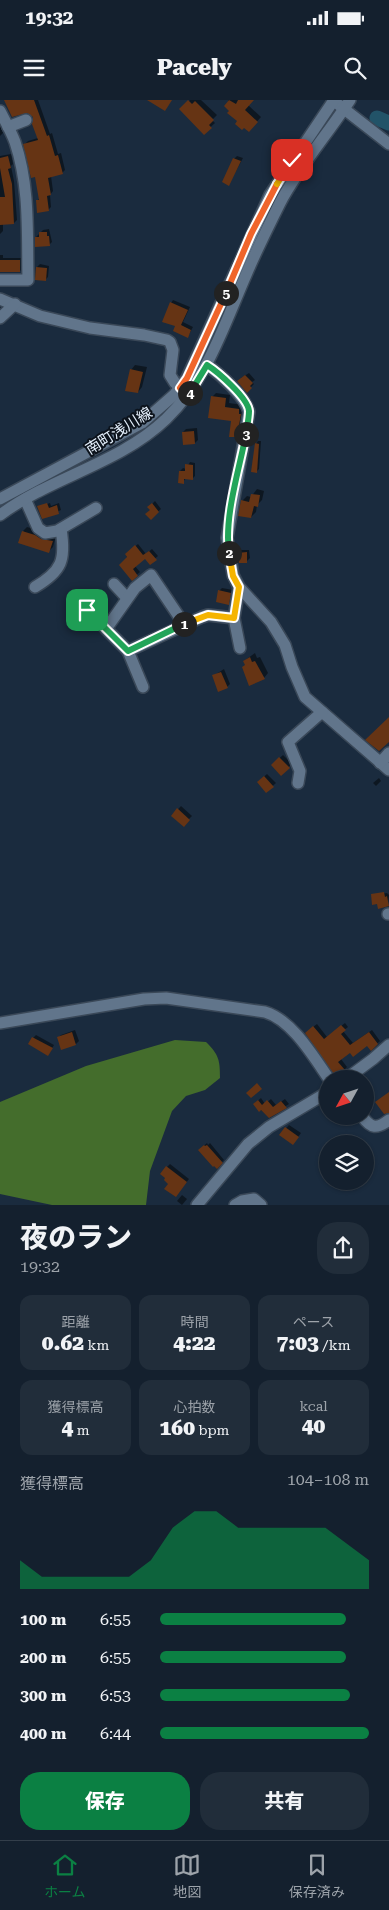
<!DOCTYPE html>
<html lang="ja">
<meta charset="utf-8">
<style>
:root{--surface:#14202e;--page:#212d3a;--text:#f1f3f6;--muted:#9da3aa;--line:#333e4a;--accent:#0b8043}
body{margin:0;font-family:"Roboto Serif","Noto Sans JP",serif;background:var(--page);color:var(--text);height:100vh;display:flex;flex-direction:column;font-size:19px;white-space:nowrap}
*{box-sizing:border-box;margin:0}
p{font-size:16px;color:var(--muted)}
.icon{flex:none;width:28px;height:28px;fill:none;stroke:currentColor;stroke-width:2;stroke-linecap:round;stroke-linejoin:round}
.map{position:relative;height:1105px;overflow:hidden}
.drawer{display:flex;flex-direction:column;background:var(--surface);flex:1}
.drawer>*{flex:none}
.needle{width:32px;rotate:230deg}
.buttons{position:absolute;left:319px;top:970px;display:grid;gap:10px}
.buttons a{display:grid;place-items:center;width:55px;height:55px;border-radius:50%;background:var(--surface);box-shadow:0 1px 4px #0004,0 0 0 1px var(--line);font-size:25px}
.pin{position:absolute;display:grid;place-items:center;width:42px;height:42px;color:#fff;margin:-21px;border-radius:10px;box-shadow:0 2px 8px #0006}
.km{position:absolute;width:25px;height:25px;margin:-12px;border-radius:50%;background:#222;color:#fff;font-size:14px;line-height:25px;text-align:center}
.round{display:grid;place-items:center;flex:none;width:52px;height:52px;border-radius:20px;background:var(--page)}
.overview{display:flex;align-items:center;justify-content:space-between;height:85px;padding:0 20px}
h1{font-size:28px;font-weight:800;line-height:38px}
.metrics{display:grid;grid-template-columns:repeat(3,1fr);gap:8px;height:85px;padding:5px 20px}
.metrics div{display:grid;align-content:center;border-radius:12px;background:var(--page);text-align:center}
.metrics b{font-size:21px;font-weight:800}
.metrics small{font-size:14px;font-weight:400}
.metrics p{font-size:14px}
.chart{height:140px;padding:10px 20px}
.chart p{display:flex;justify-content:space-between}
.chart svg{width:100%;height:90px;margin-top:5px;fill:var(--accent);opacity:.7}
.action{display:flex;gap:10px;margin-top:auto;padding:10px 20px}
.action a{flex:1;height:58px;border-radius:20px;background:var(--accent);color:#fff;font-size:20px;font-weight:800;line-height:58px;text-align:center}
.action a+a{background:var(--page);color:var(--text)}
ul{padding:0 20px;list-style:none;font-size:16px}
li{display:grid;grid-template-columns:80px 60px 1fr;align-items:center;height:38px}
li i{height:12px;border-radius:6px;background:var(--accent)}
.status{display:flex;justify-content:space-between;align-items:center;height:35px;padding:0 25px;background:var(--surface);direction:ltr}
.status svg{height:14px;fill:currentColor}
header{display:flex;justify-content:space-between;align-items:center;height:65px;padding:0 20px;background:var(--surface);font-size:22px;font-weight:800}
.menu{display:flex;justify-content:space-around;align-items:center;height:70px;border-top:1px solid var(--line);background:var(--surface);font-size:14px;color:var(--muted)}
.menu a{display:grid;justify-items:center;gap:2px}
.menu .current{color:var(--accent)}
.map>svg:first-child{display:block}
.forest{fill:#446d2c}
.shadow{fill:#0007}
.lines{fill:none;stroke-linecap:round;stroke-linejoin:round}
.river{stroke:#225368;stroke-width:15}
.building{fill:#663414}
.minor-casing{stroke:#3a4858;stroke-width:14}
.minor{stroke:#61758b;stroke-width:11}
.split-1-casing{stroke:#fff;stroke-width:10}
.split-2-casing{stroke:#fff;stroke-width:10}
.split-3-casing{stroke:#fff;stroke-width:10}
.split-4-casing{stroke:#fff;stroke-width:10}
.split-5-casing{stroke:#fff;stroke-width:10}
.split-6-casing{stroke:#fff;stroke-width:10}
.split-7-casing{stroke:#fff;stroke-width:10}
.split-1{stroke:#22a559;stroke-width:6}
.split-2{stroke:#f5b400;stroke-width:6}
.split-3{stroke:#22a559;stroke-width:6}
.split-4{stroke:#22a559;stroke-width:6}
.split-5{stroke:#f0652b;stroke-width:6}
.split-6{stroke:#f0652b;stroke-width:6}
.split-7{stroke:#f5b400;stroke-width:6}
.labels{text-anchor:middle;stroke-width:4;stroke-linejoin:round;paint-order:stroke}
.street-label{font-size:15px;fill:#e6f1fd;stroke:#0c131c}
</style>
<div class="status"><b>19:32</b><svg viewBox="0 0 49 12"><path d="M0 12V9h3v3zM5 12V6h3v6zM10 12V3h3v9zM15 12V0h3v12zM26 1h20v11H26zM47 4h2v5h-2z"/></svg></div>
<header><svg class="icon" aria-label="menu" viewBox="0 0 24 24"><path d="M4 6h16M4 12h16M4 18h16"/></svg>Pacely<svg class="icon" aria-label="search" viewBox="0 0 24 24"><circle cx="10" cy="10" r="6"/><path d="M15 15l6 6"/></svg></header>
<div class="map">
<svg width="389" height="1105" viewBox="0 0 389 1105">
<rect width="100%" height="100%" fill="#1a2b3e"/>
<path class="forest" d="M175,940L206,942C219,955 220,960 220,978L205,990L186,996L172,1011L150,1071L146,1105H52L0,1094V1002L86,966Z"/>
<g class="shadow">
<path d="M5,0H38L50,34L52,33L58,54L61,53L65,70L62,73L51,76L53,91L50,95L51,107L48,110L37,101L40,98L36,76L25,44L28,41L38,38L34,17Z"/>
<path d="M190,0H201L217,15L212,20L215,23L204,33L181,9Z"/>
<path d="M228,0H253L248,5L261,17L253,26L239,21Z"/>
<path d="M0,26L3,33L0,36Z"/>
<path d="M11,54L13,64L11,66L14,81L17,120L14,123L3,124V131L0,134V56Z"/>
<path d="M237,56L243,58L229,84L234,59Z"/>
<path d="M49,129L52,142L49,145L36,137L43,130Z"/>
<path d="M0,143V155H3V158H23V168L20,171L0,172Z"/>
<path d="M40,164L49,166L48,177L45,180L37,167Z"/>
<path d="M173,200L190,207L183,222L193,227L188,236L176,225L171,203Z"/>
<path d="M135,265L147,267L142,287L138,292L131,270Z"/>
<path d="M249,273L255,280L252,282L254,284L247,291L241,278Z"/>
<path d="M216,293L230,295L229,303L243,305L242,310L244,311L241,332L237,336L232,320L212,297Z"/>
<path d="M197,328L198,340L195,343L183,332L186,329Z"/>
<path d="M258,341H261L259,369L257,371L256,344Z"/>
<path d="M190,362L195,363V376L192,379L186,378L183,382L180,371L183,368L186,369Z"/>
<path d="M257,389L264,391L262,400L257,405L256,412L251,417L242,401L247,396L251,397Z"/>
<path d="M155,401L161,409L151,418V410L149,407Z"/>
<path d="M50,403L51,406L59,403L61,410L43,418L39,407Z"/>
<path d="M27,427L56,436L53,447L48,452L23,431Z"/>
<path d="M138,444L146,454L152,449L158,456L150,463L145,457L135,466L140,472L132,479L126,454Z"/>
<path d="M241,450H249L250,458L247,461L238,453Z"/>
<path d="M222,488L233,490L231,501L228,504L219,491Z"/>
<path d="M255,553L257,558L260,557L268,573L264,578L246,564L244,561Z"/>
<path d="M224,569L230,584L227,587L213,576Z"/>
<path d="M283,655L292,664L281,674L272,665Z"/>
<path d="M267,674L276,683L267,691L258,682Z"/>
<path d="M379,678L381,681L376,686L373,683Z"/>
<path d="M181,706L192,716L183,725L172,716Z"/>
<path d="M387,793L389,795L388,805L373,795Z"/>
<path d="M345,923L348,927L343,931L353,943L372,930L380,941L371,949L367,944L350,952L341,959L347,967L337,977L309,930L317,924L327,937Z"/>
<path d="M75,930L79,941L76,944L58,938L61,935Z"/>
<path d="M36,935L54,945L50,952L33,938Z"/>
<path d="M365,987L369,992L365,996Z"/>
<path d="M261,998L265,1004L271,999L276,1005L285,999L289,1004L269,1017L254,1004Z"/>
<path d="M289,1025L301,1033L296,1040L281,1034Z"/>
<path d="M207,1043L208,1045L210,1043L224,1060L217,1067L199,1050Z"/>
<path d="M170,1064L189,1079L178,1093L170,1083L167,1078V1067Z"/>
<path d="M182,1095L187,1099L182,1105L177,1101Z"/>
</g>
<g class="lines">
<path class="river" d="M377,18L389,23"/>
</g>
<g class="building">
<path d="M4,0H34L47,36L49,35L55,56L58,55L63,74L48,78L51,95L47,96L49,111L37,113L36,100H39L35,77L31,78L23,44L38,40L32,24L33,17L27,13L12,17Z"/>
<path d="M147,0H172L165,11Z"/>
<path d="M188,0L192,4L195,1L214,20L209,25L212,28L204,35L179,9Z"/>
<path d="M229,0L236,4L238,0H254L245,10L258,22L249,32L244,28L242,30L235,24L237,21L227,13L229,11L224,6Z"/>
<path d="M8,56L11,68L8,69L12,84L14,124L0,125V97H5L0,68V58Z"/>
<path d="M233,58L241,61L229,86L222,82Z"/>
<path d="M39,132H47V136H49L50,146L35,147V137H39Z"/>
<rect x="0" y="160" width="20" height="12"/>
<path d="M36,167L47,168L46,181L35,180Z"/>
<path d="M170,202L188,210L181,225L191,230L188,238L173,231L175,226L162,222Z"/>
<path d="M130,269L143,272L138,293L125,291Z"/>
<path d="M245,275L253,283L250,286L252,288L247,293L237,281Z"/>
<path d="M211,296L226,298L225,307L239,309V314H241L237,337H229L231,321L208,318Z"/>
<path d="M194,331L195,344L183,345L182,332Z"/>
<path d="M255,343L259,344L257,373L251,372Z"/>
<path d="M185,364L193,365V380L184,379V384L178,383L179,371H185Z"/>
<path d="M251,394L260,395L258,407L254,406L251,418L238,416L241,400L249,402Z"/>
<path d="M47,403L49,408L57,405L59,414L42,419L37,406Z"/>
<path d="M152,403L159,412L151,420L145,414L150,410L147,407Z"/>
<path d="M22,431L35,435L41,439L53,441L49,453L18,443Z"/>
<path d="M135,445L143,455L149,451L157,460L150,465L145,459L133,469L138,476L132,481L119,465L127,457L125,454Z"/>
<path d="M247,452V463H239L237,453Z"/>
<path d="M218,490L231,493L229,505L216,502Z"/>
<path d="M250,557L252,562L255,561L265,579L249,586L242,567L245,565L243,561Z"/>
<path d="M221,572L228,588L218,592L212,575Z"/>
<path d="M389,617V642L379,651L365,640Z"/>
<path d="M279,657L290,668L281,676L271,665Z"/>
<path d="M264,676L274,687L266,693L257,682Z"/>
<path d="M177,708L190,720L184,727L171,716Z"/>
<path d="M384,792L385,797L387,796L389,806L378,809L377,804L372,805L371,794Z"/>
<path d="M341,925L346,930L341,934L350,945L369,932L378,944L371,951L367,946L353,957L350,953L338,962L345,970L337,979L305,933L313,926L324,939Z"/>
<path d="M72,932L76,945L61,950L57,937Z"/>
<path d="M32,937L53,948L48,956L28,944Z"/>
<path d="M257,983L262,989L251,998L246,993Z"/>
<path d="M389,992V1013L384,1014L375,1002Z"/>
<path d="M258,1000L262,1005L267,1000L273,1007L281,1001L287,1008L269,1018L261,1010L259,1012L253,1004Z"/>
<path d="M285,1027L299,1037L293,1045L279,1035Z"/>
<path d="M204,1045L205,1046L207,1045L223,1063L217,1069L214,1066L213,1067L198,1050Z"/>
<path d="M166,1066L187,1082L176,1097L164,1089L168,1084L164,1080L165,1078L160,1074Z"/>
</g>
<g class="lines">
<defs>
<g id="minor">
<path d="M339,5L389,44"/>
<path d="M0,11C5,21 11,31 15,42C30,87 27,133 28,180H0"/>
<path d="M8,27L26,20"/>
<path d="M0,199L40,216L90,228L144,235L167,240L170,242L173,250L170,275L175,283L185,292"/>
<path d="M0,218L15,204"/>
<path d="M207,265C220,274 245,296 249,312L227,438L233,475L239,487L271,522L285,545L292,567L305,597L389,670"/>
<path d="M0,399L142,323L174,295L187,278L204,241L270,95L334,0"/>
<path d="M25,399L38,428L45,433L57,431L96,408"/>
<path d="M0,415C51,377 119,364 166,319C207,280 224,225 246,175C256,151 268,127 280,103C299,67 327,35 350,0"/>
<path d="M114,484L127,498"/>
<path d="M35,487C62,471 66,460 61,429"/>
<path d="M87,509L106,529"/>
<path d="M234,518L240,548"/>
<path d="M184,524L151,475L135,488L106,529L128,551L202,517L208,515L234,518L239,487"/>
<path d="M128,551L143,587"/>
<path d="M380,663L389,653"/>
<path d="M298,683L300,671L288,642L322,612"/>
<path d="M388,814H389"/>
<path d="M0,923L144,899L166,898L265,912C292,920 313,956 329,979"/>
<path d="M346,979L373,959L389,945"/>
<path d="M362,1016C371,1029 377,1029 389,1020"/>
<path d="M197,1105L248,1044L269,1027L328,992"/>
<path d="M235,1105L242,1101L254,1099L261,1105"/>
</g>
</defs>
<use href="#minor" class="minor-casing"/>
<use href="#minor" class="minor"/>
</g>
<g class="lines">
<defs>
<path id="split-1" d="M87,510L128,551L184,524"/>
<path id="split-2" d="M184,524L208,515L234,518L239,487L233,476L229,453"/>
<path id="split-3" d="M229,453C224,416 239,371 246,334"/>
<path id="split-4" d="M190,293L207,265C218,272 248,298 249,311C249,318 247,327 246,334"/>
<path id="split-5" d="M190,293L188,295L180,288L187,278L226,193"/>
<path id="split-6" d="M226,193L251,134L277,84"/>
<path id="split-7" d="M277,84L292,60"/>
</defs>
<use href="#split-1" class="split-1-casing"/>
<use href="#split-2" class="split-2-casing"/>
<use href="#split-3" class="split-3-casing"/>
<use href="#split-4" class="split-4-casing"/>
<use href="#split-5" class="split-5-casing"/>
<use href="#split-6" class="split-6-casing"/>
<use href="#split-7" class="split-7-casing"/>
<use href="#split-1" class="split-1"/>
<use href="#split-2" class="split-2"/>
<use href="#split-3" class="split-3"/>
<use href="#split-4" class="split-4"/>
<use href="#split-5" class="split-5"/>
<use href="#split-6" class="split-6"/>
<use href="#split-7" class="split-7"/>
</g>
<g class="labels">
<g class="street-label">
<text transform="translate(119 331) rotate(-32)" y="5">南町浅川線</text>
</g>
</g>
</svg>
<div class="buttons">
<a><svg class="needle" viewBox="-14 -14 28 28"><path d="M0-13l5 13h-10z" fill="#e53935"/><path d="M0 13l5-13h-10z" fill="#9da3aa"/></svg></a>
<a><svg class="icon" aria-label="layers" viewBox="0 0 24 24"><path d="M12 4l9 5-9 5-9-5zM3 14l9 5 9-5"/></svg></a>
</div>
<div class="pin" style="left:87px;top:510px;background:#1e9e55"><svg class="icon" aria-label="arrive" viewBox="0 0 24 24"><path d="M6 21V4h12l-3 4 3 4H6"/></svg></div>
<div class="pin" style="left:292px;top:60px;background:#d93025"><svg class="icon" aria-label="check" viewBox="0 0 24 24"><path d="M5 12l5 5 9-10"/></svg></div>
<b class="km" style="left:184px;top:524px">1</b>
<b class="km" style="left:229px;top:453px">2</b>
<b class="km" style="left:246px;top:334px">3</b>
<b class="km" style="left:190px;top:293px">4</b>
<b class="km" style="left:226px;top:193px">5</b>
</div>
<section class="drawer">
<div class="overview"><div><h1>夜のラン</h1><p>19:32</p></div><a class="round"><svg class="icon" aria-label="share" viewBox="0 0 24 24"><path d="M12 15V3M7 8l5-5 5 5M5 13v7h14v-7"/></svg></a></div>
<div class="metrics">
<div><p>距離</p><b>0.62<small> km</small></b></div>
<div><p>時間</p><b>4:22</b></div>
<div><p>ペース</p><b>7:03<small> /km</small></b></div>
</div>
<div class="metrics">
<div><p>獲得標高</p><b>4<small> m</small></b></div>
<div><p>心拍数</p><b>160<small> bpm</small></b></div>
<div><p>kcal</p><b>40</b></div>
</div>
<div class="chart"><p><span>獲得標高</span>104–108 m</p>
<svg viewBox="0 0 160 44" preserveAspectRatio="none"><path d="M0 44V30L10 38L20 38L30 38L40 38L50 38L60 30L70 14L80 6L90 6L100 14L110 14L120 14L130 14L140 14L150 22L160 30V44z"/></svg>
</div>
<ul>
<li><b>100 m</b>6:55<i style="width:89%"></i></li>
<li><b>200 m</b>6:55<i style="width:89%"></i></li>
<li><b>300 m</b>6:53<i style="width:91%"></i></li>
<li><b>400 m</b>6:44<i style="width:100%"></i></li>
</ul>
<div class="action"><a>保存</a><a>共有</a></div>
</section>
<nav class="menu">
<a class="current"><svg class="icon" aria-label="home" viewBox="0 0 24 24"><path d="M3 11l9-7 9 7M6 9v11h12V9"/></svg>ホーム</a>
<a><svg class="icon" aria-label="map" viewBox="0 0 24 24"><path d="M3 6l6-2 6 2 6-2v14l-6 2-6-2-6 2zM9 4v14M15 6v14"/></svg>地図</a>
<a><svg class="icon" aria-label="saved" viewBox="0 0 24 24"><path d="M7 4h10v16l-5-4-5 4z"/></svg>保存済み</a>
</nav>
